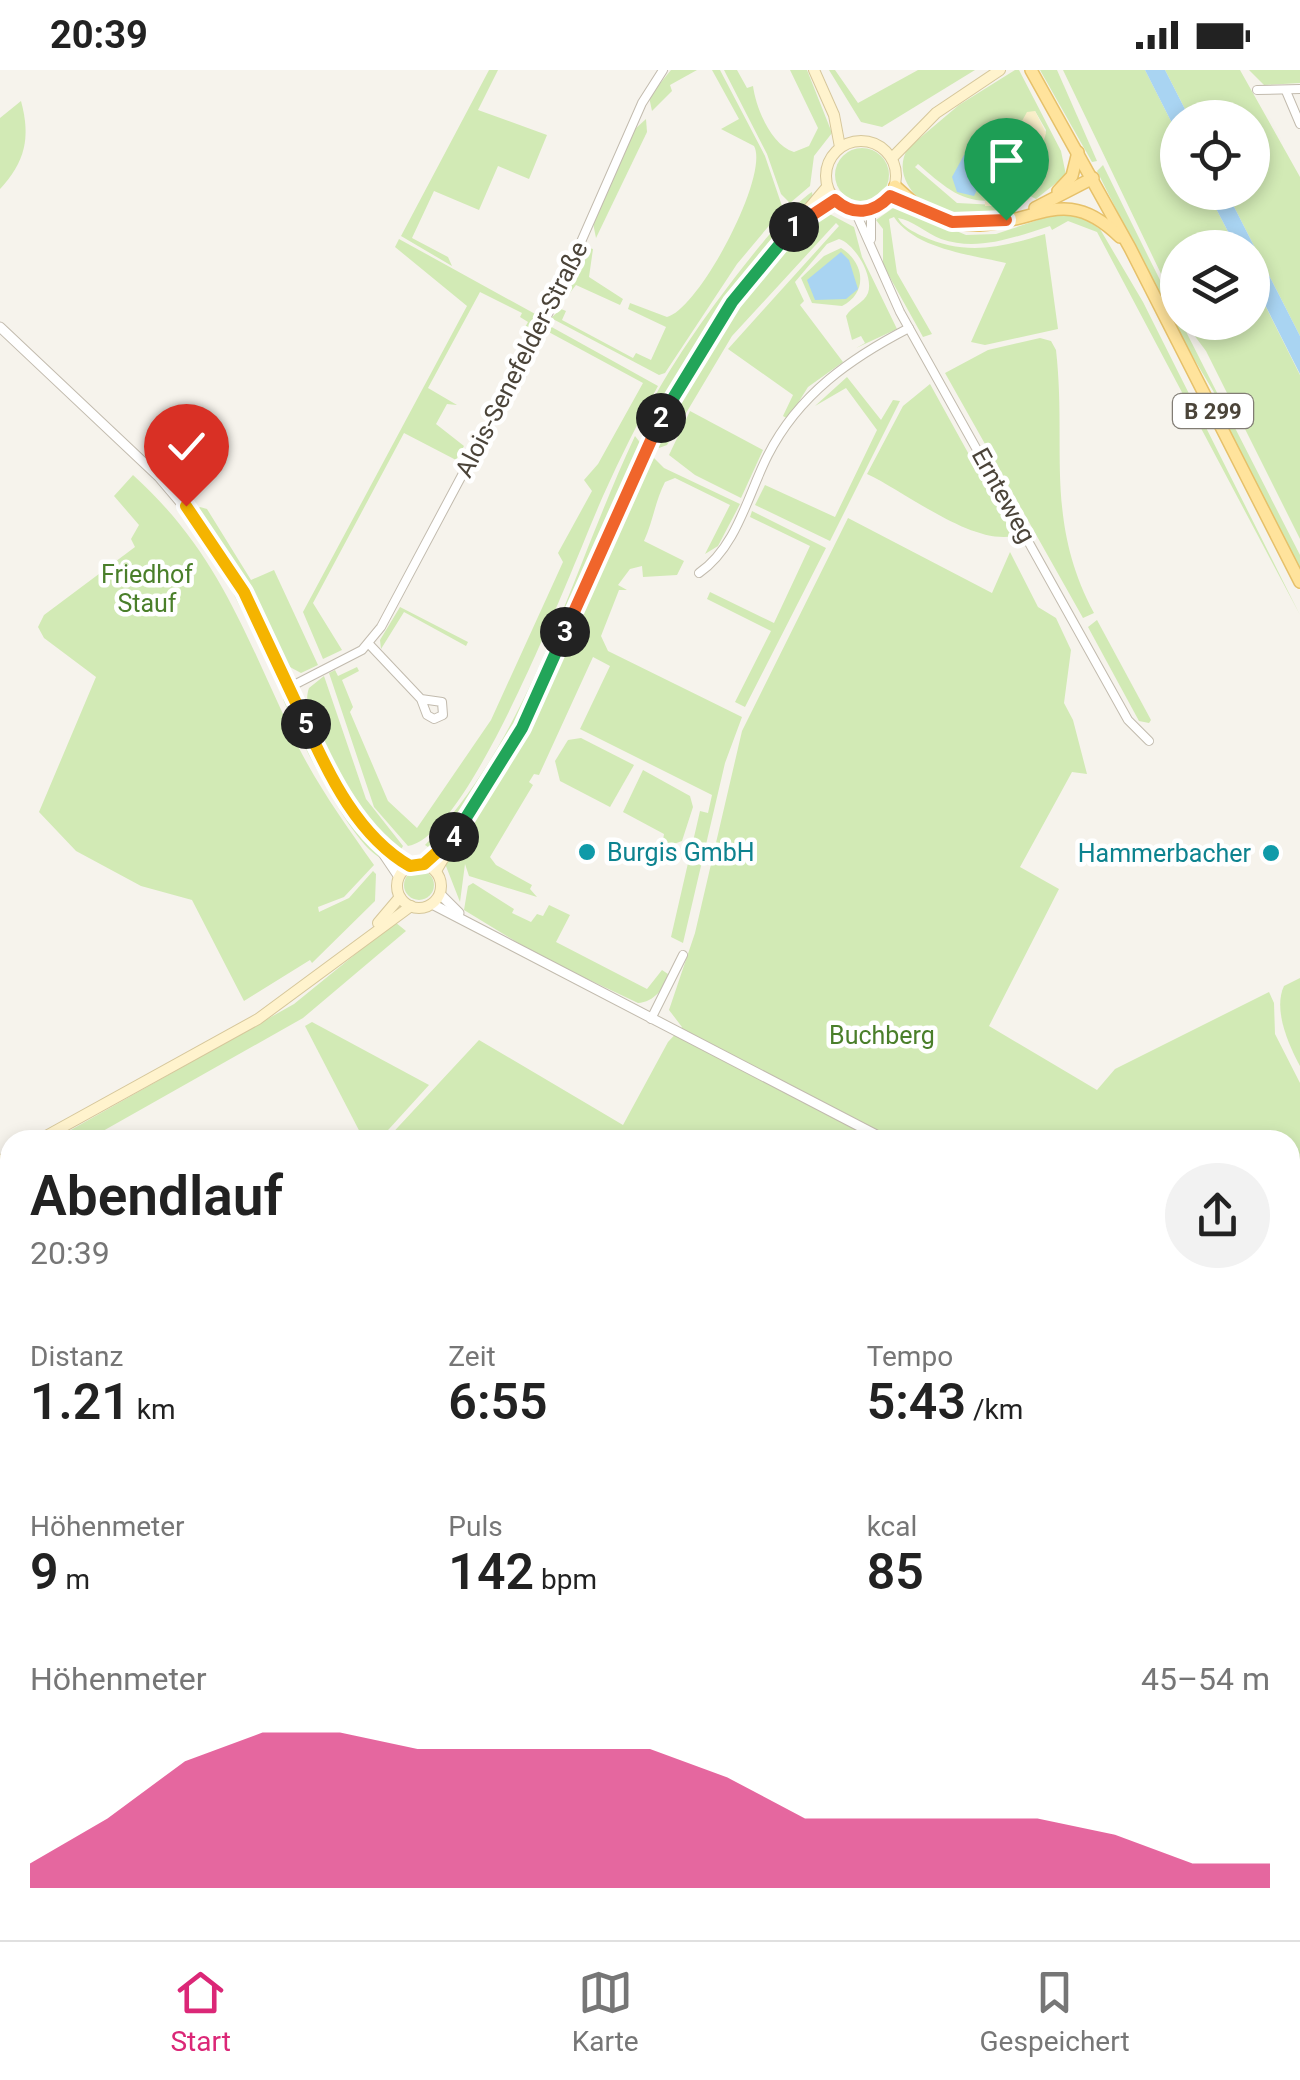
<!DOCTYPE html>
<html lang="de">
<meta charset="utf-8">
<style>
:root{--surface:#fff;--page:#f2f2f2;--text:#222;--muted:#767676;--line:#e0e0e0;--accent:#db2777}
body{margin:0;font-family:Roboto,sans-serif;background:var(--page);color:var(--text);height:100vh;display:flex;flex-direction:column;font-size:38px;white-space:nowrap}
*{box-sizing:border-box;margin:0}
p{font-size:32px;color:var(--muted)}
.icon{flex:none;width:55px;height:55px;fill:none;stroke:currentColor;stroke-width:2;stroke-linecap:round;stroke-linejoin:round}
.map{position:relative;flex:1;overflow:hidden}
.panel{position:absolute;left:0px;top:1060px;width:1300px;height:810px;display:flex;flex-direction:column;background:var(--surface);border-radius:30px 30px 0 0;box-shadow:0 5px 15px #0003}
.panel>*{flex:none}
.controls{position:absolute;left:1160px;top:30px;display:grid;gap:20px}
.controls a{display:grid;place-items:center;width:110px;height:110px;border-radius:50%;background:var(--surface);box-shadow:0 5px 15px #0003;font-size:50px}
.pin{position:absolute;display:grid;place-items:center;width:85px;height:85px;color:#fff;margin:-102px -42px;border-radius:50% 50% 50% 0;rotate:-45deg;box-shadow:0 0 10px #0007}
.pin .icon{rotate:45deg}
.km{position:absolute;width:50px;height:50px;margin:-25px;border-radius:50%;background:#222;color:#fff;font-size:28px;line-height:50px;text-align:center}
.round{display:grid;place-items:center;flex:none;width:105px;height:105px;border-radius:52px;background:var(--page)}
.summary{display:flex;align-items:center;justify-content:space-between;height:170px;padding:0 30px}
h1{font-size:55px;font-weight:600;line-height:75px}
.metrics{display:grid;grid-template-columns:repeat(3,1fr);gap:15px;height:170px;padding:10px 30px}
.metrics div{display:grid;align-content:center}
.metrics b{font-size:50px;font-weight:600}
.metrics small{font-size:28px;font-weight:400}
.metrics p{font-size:28px}
.chart{height:280px;padding:20px 30px}
.chart p{display:flex;justify-content:space-between}
.chart svg{width:100%;height:180px;margin-top:10px;fill:var(--accent);opacity:.7}
.status{display:flex;justify-content:space-between;align-items:center;height:70px;padding:0 50px;background:var(--surface);direction:ltr}
.status svg{height:28px;fill:currentColor}
.menu{display:flex;justify-content:space-around;align-items:center;height:140px;border-top:2px solid var(--line);background:var(--surface);font-size:28px;color:var(--muted)}
.menu a{display:grid;justify-items:center;gap:5px}
.menu .active{color:var(--accent)}
.map>svg:first-child{display:block}
.green{fill:#d2eab5;fill-rule:evenodd}
.sand{fill:#f9efc9}
.water{fill:#a9d4f2}
.lines{fill:none;stroke-linecap:round;stroke-linejoin:round}
.minor-casing{stroke:#c2bbae;stroke-width:10}
.tertiary-casing{stroke:#c2bbae;stroke-width:11}
.secondary-casing{stroke:#d6c79b;stroke-width:12}
.primary-casing{stroke:#e6c16a;stroke-width:14}
.minor{stroke:#fff;stroke-width:8}
.tertiary{stroke:#fff;stroke-width:9}
.secondary{stroke:#fff3cd;stroke-width:10}
.primary{stroke:#ffe39c;stroke-width:11}
.split-1-casing{stroke:#fff;stroke-width:20}
.split-2-casing{stroke:#fff;stroke-width:20}
.split-3-casing{stroke:#fff;stroke-width:20}
.split-4-casing{stroke:#fff;stroke-width:20}
.split-5-casing{stroke:#fff;stroke-width:20}
.split-6-casing{stroke:#fff;stroke-width:20}
.split-1{stroke:#f0652b;stroke-width:12}
.split-2{stroke:#22a559;stroke-width:12}
.split-3{stroke:#f0652b;stroke-width:12}
.split-4{stroke:#22a559;stroke-width:12}
.split-5{stroke:#f5b400;stroke-width:12}
.split-6{stroke:#f5b400;stroke-width:12}
.culture-dot{fill:#0f9aa8;stroke:#fff;stroke-width:4}
.labels{text-anchor:middle;stroke-width:9;stroke-linejoin:round;paint-order:stroke}
.shield{fill:#fff;stroke:#817c74;stroke-width:2.5}
.shield-label{font-size:22px;font-weight:bold;fill:#4b4439}
.street-label{font-size:25px;fill:#4b4439;stroke:#fff}
.park-label{font-size:25px;fill:#4a7f2a;stroke:#fff}
.culture-label{font-size:25px;fill:#0d838f;stroke:#fff;text-anchor:start}
</style>
<div class="status"><b>20:39</b><svg viewBox="0 0 49 12"><path d="M0 12V9h3v3zM5 12V6h3v6zM10 12V3h3v9zM15 12V0h3v12zM26 1h20v11H26zM47 4h2v5h-2z"/></svg></div>
<div class="map">
<svg width="1300" height="1870" viewBox="0 0 1300 1870">
<rect width="100%" height="100%" fill="#f6f3ec"/>
<g class="green">
<path d="M489,0H498L478,40L547,65L529,109L498,96L479,140L434,121L412,168L448,187L452,196L401,166Z"/>
<path d="M671,0H697L670,15L672,21L652,41L649,27Z"/>
<path d="M712,0H720L765,86L783,139L737,194L665,303L659,305L551,248L561,239L566,241L562,250L633,288L636,283L651,290L666,257L628,239L630,233L667,247C699,239 770,105 754,76L721,59L739,49Z"/>
<path d="M724,0H737L747,18L753,16C756,38 771,75 794,82L809,76L818,58L790,0H807L832,63L814,86L810,116L790,133L781,124L767,84Z"/>
<path d="M829,0H835L858,33L918,0H975L882,57L861,52Z"/>
<path d="M1015,0H1019L1061,81L1066,105L1036,129L1018,120L1039,89L1046,60L1035,41L1018,63L1028,78C1023,103 1007,109 983,113L991,125L1009,127C968,139 948,120 918,94L915,97L957,133L1017,136C998,143 974,148 954,146C924,141 889,109 908,78L959,35ZM1012,60L1023,82L1004,105L978,115Z"/>
<path d="M1040,0H1057L1097,91L1092,92Z"/>
<path d="M1063,0H1145L1177,63L1178,122L1208,123L1236,177L1178,178L1177,237Z"/>
<path d="M1165,0H1240L1300,107V266L1227,123L1252,122V48L1189,47Z"/>
<path d="M1249,0H1300V13L1264,15Z"/>
<path d="M21,31C31,68 25,92 0,119V48Z"/>
<path d="M646,49L647,62L596,168L593,153L634,60Z"/>
<circle cx="862" cy="105" r="27"/>
<path d="M1103,95C1167,226 1233,354 1300,485V501L1227,360L1215,324L1175,257L1097,101Z"/>
<path d="M812,122L813,129L716,247L647,363L642,364C636,331 778,142 812,122Z"/>
<path d="M896,136L966,165L996,164L1056,144L1082,147L1100,159L1143,232L1300,545L1097,162L1068,151L1052,160L1050,156C1015,167 978,182 941,169C926,163 912,150 898,148C903,157 912,161 922,166C965,186 1001,178 1045,164L1058,259L985,275L971,272L1006,193C972,185 915,179 894,147L889,149L897,203L932,264L923,267L883,195V159L876,150Z"/>
<path d="M824,141L854,157L862,187L897,259L856,278L865,273L861,266L852,270L846,246C852,236 864,233 868,223C874,206 855,174 839,169L827,174L795,212L804,231L800,235L843,292L808,317L788,349L783,346L793,325L728,279L839,156L836,153L732,266L667,375L659,378L655,371C696,288 750,197 824,141Z"/>
<path d="M399,169L537,245L527,265L522,263L528,252L520,247L522,243L480,222L428,318L457,335L447,334L436,354L464,376L456,390L404,363L313,533L342,580L323,589L303,542L467,236L395,177Z"/>
<path d="M589,178L593,179L589,207L623,229L620,235L576,215L565,229L576,191Z"/>
<path d="M841,178C865,193 868,223 842,236L812,233L801,208L824,186Z"/>
<path d="M1253,211L1300,305V469L1206,281L1185,253L1252,252Z"/>
<path d="M548,255L658,316C638,352 620,388 603,426C576,487 472,766 408,776L374,737L329,603L335,600L338,606L357,597L359,601L342,610L353,637L350,642L388,731L417,758L491,650L563,492L558,483L592,421L584,410L598,394L643,313L545,260Z"/>
<path d="M1040,268L1051,271L1056,280C1067,378 1044,449 1094,543L1083,548L945,303L988,280Z"/>
<path d="M847,307L881,350L893,330L900,331L830,471L755,435L765,415L835,447L877,360L846,318L815,336Z"/>
<path d="M930,314L1014,466C971,475 906,422 867,404L903,336Z"/>
<path d="M690,341L763,380L741,428L695,405L669,385Z"/>
<path d="M635,366L642,375C578,512 532,664 434,781L425,775C532,665 571,502 635,366Z"/>
<path d="M648,382L664,398L740,434L718,476L705,484L730,435L675,408L665,412C655,432 653,451 644,471L684,491L677,505L643,507L642,496L630,499L618,515L627,520H619L601,566L608,581L742,647L725,693L683,873L671,867L700,741L708,743L712,725L580,659L610,596L593,587L539,705L534,704L529,712L533,715L490,787L496,795L532,815L530,819L537,827L469,806L465,794L460,832L444,791L514,682Z"/>
<path d="M133,405C216,480 243,559 289,657C311,707 343,751 374,795L344,827L318,837L319,842L349,828L373,801L376,804L375,831L312,893L310,890L244,931L192,830L141,816L76,781L39,742L96,607L44,568L38,557L44,545L135,477L131,469L139,455L114,426Z"/>
<path d="M200,437L207,439L251,510L274,500L318,595L301,603L288,596L245,513L196,441Z"/>
<path d="M752,441L826,478L745,637L735,632L771,561L707,529L710,522L774,553L810,476L750,447Z"/>
<path d="M187,444C227,497 257,553 283,614L281,618L226,509L181,445Z"/>
<path d="M848,448L992,523L1010,482L1038,537L1056,548L1071,580L1064,633L1073,650L1087,704L1072,702L1020,797L1059,819L989,956L1097,1020L1115,999L1269,922L1274,933L1275,964L1300,1013V1089L1290,1085V1070H1258L1238,1061L1232,1070H386L479,970L623,1055L668,972L682,957L669,940L695,863L742,661Z"/>
<path d="M400,537L468,572L466,576L404,542L381,579L380,570Z"/>
<path d="M1097,550L1151,650L1149,653L1139,651L1088,557Z"/>
<path d="M324,606L366,729L403,776L399,783C366,767 295,654 309,618Z"/>
<path d="M286,624L326,705L381,788C350,774 297,663 283,629Z"/>
<path d="M581,668L634,695L610,737L560,711L555,691L568,670Z"/>
<path d="M643,700L690,726L693,737L682,771L671,775L663,770L664,764L623,742Z"/>
<circle cx="419" cy="815" r="15"/>
<path d="M473,813L514,839L512,843L531,852L537,844L543,846L549,835L570,845L556,872L647,919L662,900L668,904C665,918 654,932 638,933L541,887L464,840L468,816Z"/>
<path d="M395,852L406,861L303,948L87,1070H53L294,934Z"/>
<path d="M1300,908V996C1288,974 1273,939 1284,916Z"/>
<path d="M312,952L429,1015L379,1070H364L305,956Z"/>
<path d="M1290,1786L1300,1795V1870H52L45,1860H1290Z"/>
</g>
<path class="sand" d="M1035,41L1046,63L1036,97L1018,119H1032L1027,125L1030,129L1017,136H985V131L1010,125H981L980,117C1000,103 1023,110 1028,78L1017,60L1027,42Z"/>
<g class="water">
<path d="M1145,0H1165L1189,47L1178,48L1177,63Z"/>
<path d="M1013,59L1023,82L1012,101L981,112L974,126L957,122L952,107L964,85Z"/>
<path d="M1208,123H1227L1300,266V304L1253,211L1252,178L1236,177Z"/>
<path d="M841,182L849,190L858,219L846,229L815,230L807,210Z"/>
</g>
<g class="lines">
<defs>
<g id="minor">
<path d="M1257,20L1300,19"/>
<path d="M1286,21L1300,54"/>
<path d="M855,141L900,242L1128,650L1149,671"/>
<path d="M871,169V140"/>
<path d="M699,503C737,477 748,424 768,385C799,324 851,288 909,258"/>
<path d="M369,574L421,629L427,645L434,649L443,645L442,632L421,629"/>
<path d="M290,617L362,580L381,557L555,231L642,33L663,0"/>
<path d="M651,949L683,885"/>
</g>
<g id="tertiary">
<path d="M0,257L159,407L209,466L252,536L333,709L399,807"/>
<path d="M388,781L410,796"/>
<path d="M440,824L459,843"/>
<path d="M432,834L886,1070"/>
<path d="M1290,1277L1300,1282"/>
</g>
<g id="secondary">
<path d="M814,0L834,45L840,77"/>
<circle cx="861" cy="106" r="35"/>
<path d="M892,88L936,43L1000,0"/>
<circle cx="419" cy="816" r="22"/>
<path d="M436,801L532,638L630,409L683,307L760,196L827,117"/>
<path d="M378,853L400,827"/>
<path d="M39,1070L258,949L411,836"/>
<path d="M0,1091L10,1085"/>
</g>
<g id="primary">
<path d="M1031,0L1130,178L1300,512"/>
<path d="M895,116L915,134"/>
<path d="M1058,121L1072,106L1078,82"/>
<path d="M890,126C917,140 949,156 980,155C1039,152 1066,114 1120,167"/>
<path d="M1035,138L1093,108"/>
</g>
</defs>
<use href="#minor" class="minor-casing"/>
<use href="#tertiary" class="tertiary-casing"/>
<use href="#secondary" class="secondary-casing"/>
<use href="#primary" class="primary-casing"/>
<use href="#minor" class="minor"/>
<use href="#tertiary" class="tertiary"/>
<use href="#secondary" class="secondary"/>
<use href="#primary" class="primary"/>
</g>
<g class="lines">
<defs>
<path id="split-1" d="M794,157L835,130C853,146 873,144 890,126L952,152L1006,150"/>
<path id="split-2" d="M661,348L732,232L794,157"/>
<path id="split-3" d="M565,562L661,348"/>
<path id="split-4" d="M454,767L522,658L565,562"/>
<path id="split-5" d="M306,654C329,706 359,767 410,796L424,794L454,767"/>
<path id="split-6" d="M186,436L244,522L306,654"/>
</defs>
<use href="#split-1" class="split-1-casing"/>
<use href="#split-2" class="split-2-casing"/>
<use href="#split-3" class="split-3-casing"/>
<use href="#split-4" class="split-4-casing"/>
<use href="#split-5" class="split-5-casing"/>
<use href="#split-6" class="split-6-casing"/>
<use href="#split-1" class="split-1"/>
<use href="#split-2" class="split-2"/>
<use href="#split-3" class="split-3"/>
<use href="#split-4" class="split-4"/>
<use href="#split-5" class="split-5"/>
<use href="#split-6" class="split-6"/>
</g>
<g class="culture-dot">
<circle cx="587" cy="782" r="10"/>
<circle cx="1271" cy="783" r="10"/>
</g>
<g class="labels">
<rect class="shield" x="1173" y="324" width="80" height="34" rx="8"/>
<g class="shield-label">
<text x="1213" y="349">B 299</text>
</g>
<g class="street-label">
<text transform="translate(521 289) rotate(-63)" y="9">Alois-Senefelder-Straße</text>
<text transform="translate(1004 425) rotate(61)" y="9">Ernteweg</text>
</g>
<g class="park-label">
<text x="147" y="513">Friedhof<tspan x="147" dy="29">Stauf</tspan></text>
<text x="882" y="974">Buchberg</text>
</g>
<g class="culture-label">
<text x="607" y="791">Burgis GmbH</text>
<text x="1251" y="792" text-anchor="end">Hammerbacher</text>
</g>
</g>
</svg>
<div class="controls">
<a><svg class="icon" aria-label="locate" viewBox="0 0 24 24"><circle cx="12" cy="12" r="6"/><path d="M12 2v4M12 18v4M2 12h4M18 12h4"/></svg></a>
<a><svg class="icon" aria-label="layers" viewBox="0 0 24 24"><path d="M12 4l9 5-9 5-9-5zM3 14l9 5 9-5"/></svg></a>
</div>
<div class="pin" style="left:1006px;top:150px;background:#1e9e55"><svg class="icon" aria-label="arrive" viewBox="0 0 24 24"><path d="M6 21V4h12l-3 4 3 4H6"/></svg></div>
<div class="pin" style="left:186px;top:436px;background:#d93025"><svg class="icon" aria-label="check" viewBox="0 0 24 24"><path d="M5 12l5 5 9-10"/></svg></div>
<b class="km" style="left:794px;top:157px">1</b>
<b class="km" style="left:661px;top:348px">2</b>
<b class="km" style="left:565px;top:562px">3</b>
<b class="km" style="left:454px;top:767px">4</b>
<b class="km" style="left:306px;top:654px">5</b>
<section class="panel">
<div class="summary"><div><h1>Abendlauf</h1><p>20:39</p></div><a class="round"><svg class="icon" aria-label="share" viewBox="0 0 24 24"><path d="M12 15V3M7 8l5-5 5 5M5 13v7h14v-7"/></svg></a></div>
<div class="metrics">
<div><p>Distanz</p><b>1.21<small> km</small></b></div>
<div><p>Zeit</p><b>6:55</b></div>
<div><p>Tempo</p><b>5:43<small> /km</small></b></div>
</div>
<div class="metrics">
<div><p>Höhenmeter</p><b>9<small> m</small></b></div>
<div><p>Puls</p><b>142<small> bpm</small></b></div>
<div><p>kcal</p><b>85</b></div>
</div>
<div class="chart"><p><span>Höhenmeter</span>45–54 m</p>
<svg viewBox="0 0 160 44" preserveAspectRatio="none"><path d="M0 44V38L10 27L20 13L30 6L40 6L50 10L60 10L70 10L80 10L90 17L100 27L110 27L120 27L130 27L140 31L150 38L160 38V44z"/></svg>
</div>
</section>
</div>
<nav class="menu">
<a class="active"><svg class="icon" aria-label="home" viewBox="0 0 24 24"><path d="M3 11l9-7 9 7M6 9v11h12V9"/></svg>Start</a>
<a><svg class="icon" aria-label="map" viewBox="0 0 24 24"><path d="M3 6l6-2 6 2 6-2v14l-6 2-6-2-6 2zM9 4v14M15 6v14"/></svg>Karte</a>
<a><svg class="icon" aria-label="saved" viewBox="0 0 24 24"><path d="M7 4h10v16l-5-4-5 4z"/></svg>Gespeichert</a>
</nav>
